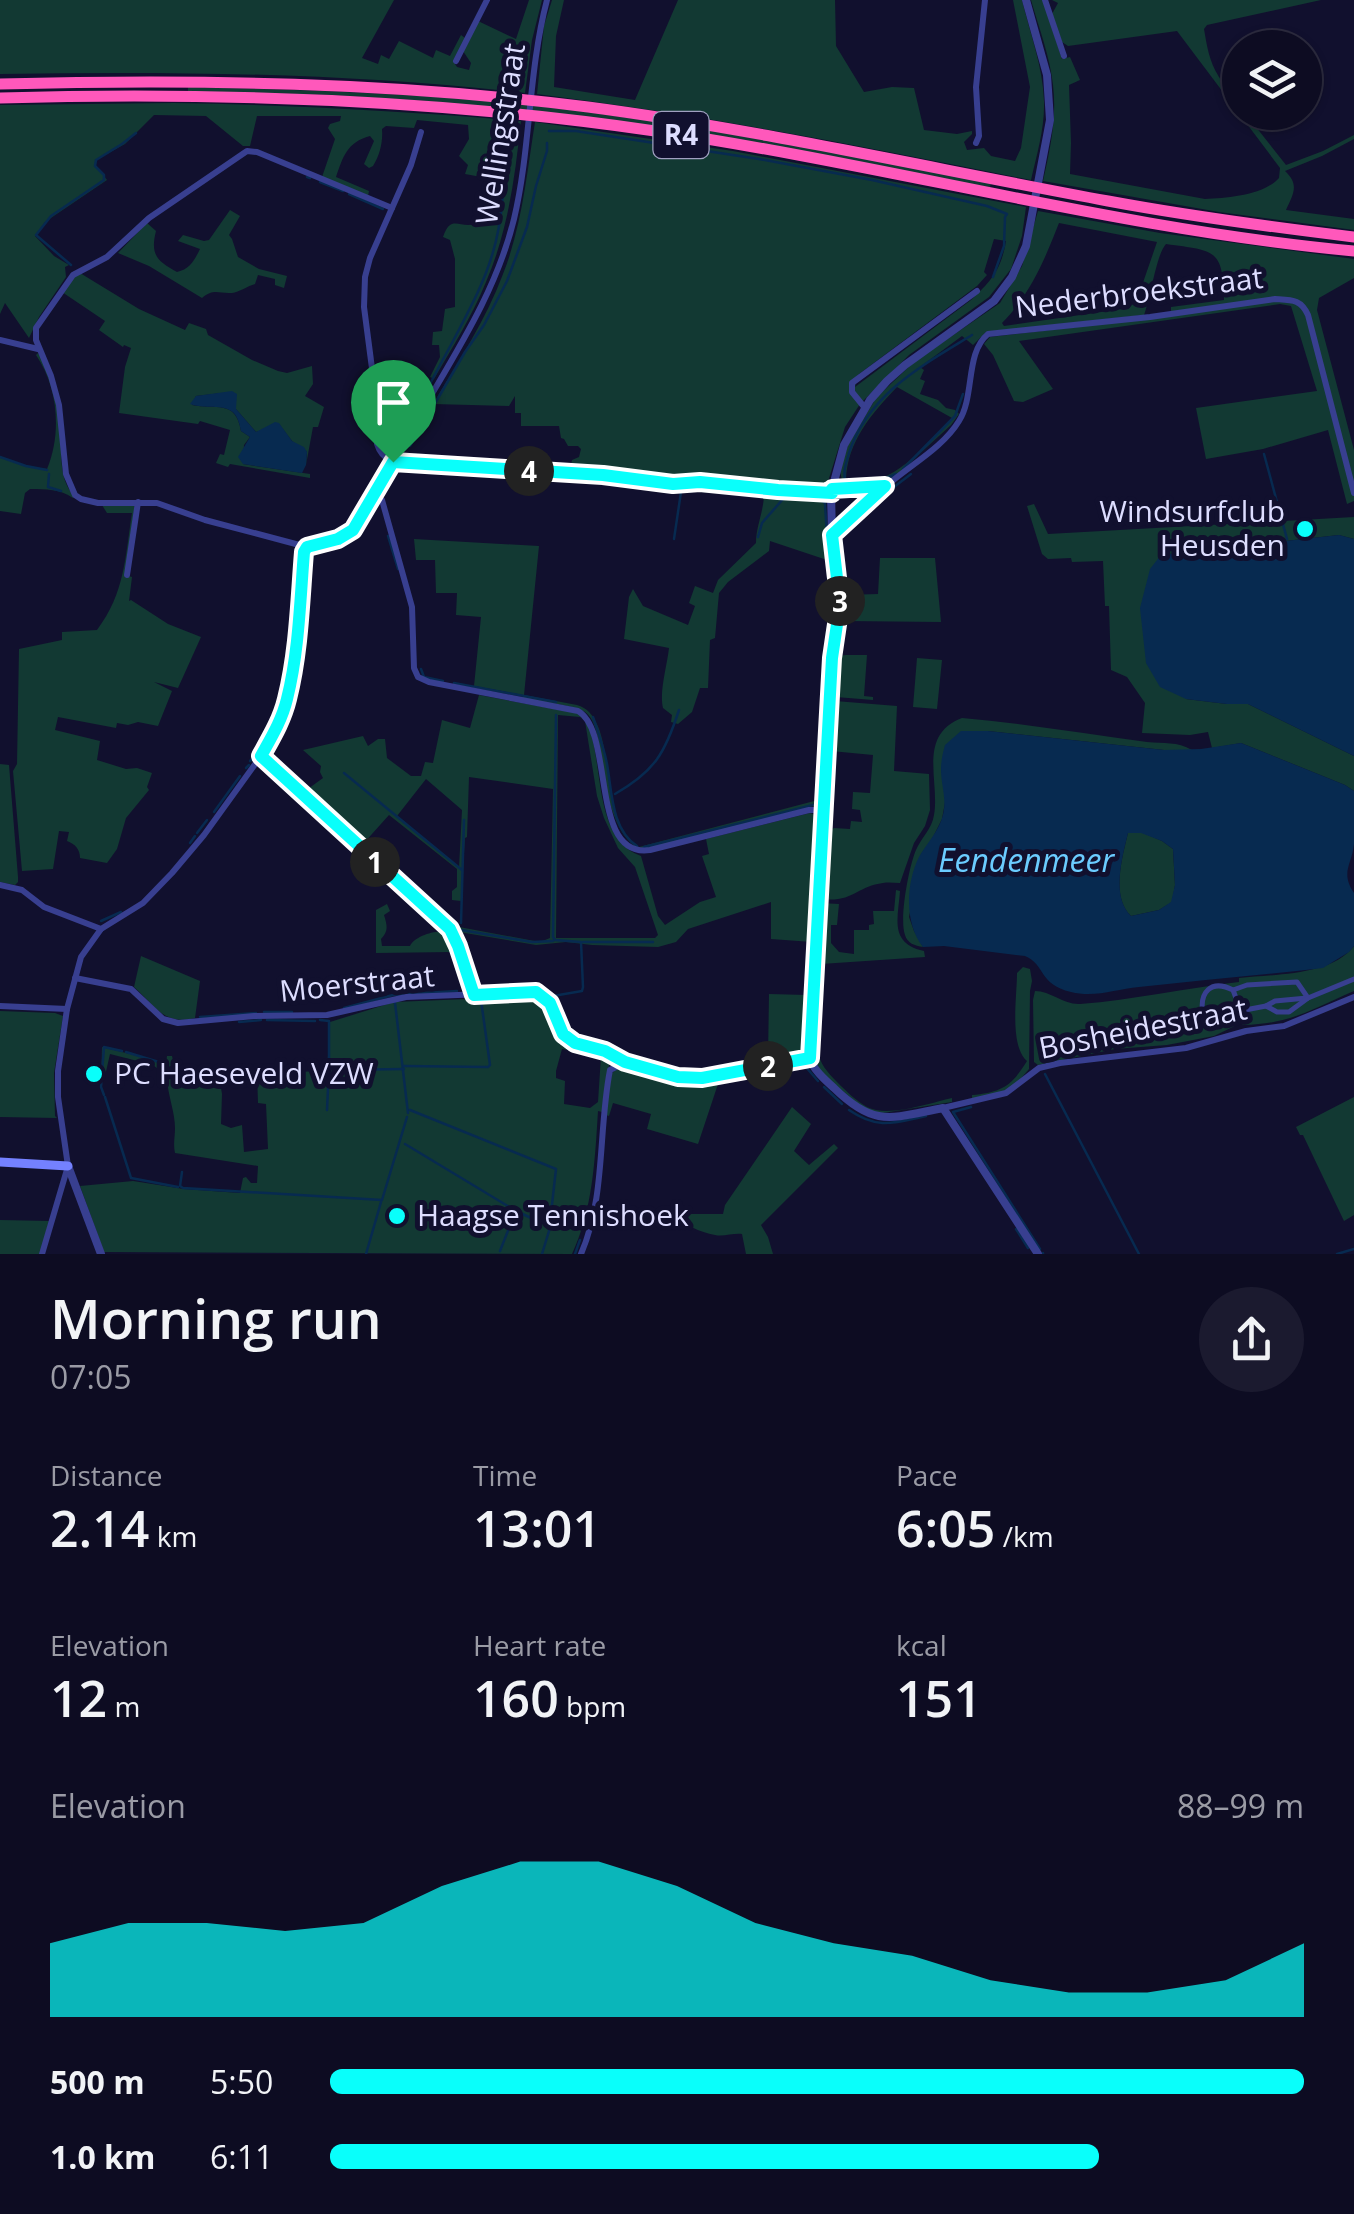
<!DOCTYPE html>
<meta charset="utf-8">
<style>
:root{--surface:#0d0c22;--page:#1b1a2f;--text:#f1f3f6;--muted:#9a9ba5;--line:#2d2c40;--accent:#09fffb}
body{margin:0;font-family:"Open Sans",sans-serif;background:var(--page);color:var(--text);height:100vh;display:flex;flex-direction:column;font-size:38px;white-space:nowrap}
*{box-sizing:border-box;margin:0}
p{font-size:32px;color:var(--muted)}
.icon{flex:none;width:55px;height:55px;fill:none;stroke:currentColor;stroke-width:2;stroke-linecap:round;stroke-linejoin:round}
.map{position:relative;height:1254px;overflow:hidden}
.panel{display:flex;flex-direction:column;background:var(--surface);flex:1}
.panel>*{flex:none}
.fabs{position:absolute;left:1222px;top:30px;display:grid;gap:20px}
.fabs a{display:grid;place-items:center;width:100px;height:100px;border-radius:50%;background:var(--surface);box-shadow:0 2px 8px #0004,0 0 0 2px var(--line);font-size:50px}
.pin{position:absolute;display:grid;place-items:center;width:85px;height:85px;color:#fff;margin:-102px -42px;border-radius:50% 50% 50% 0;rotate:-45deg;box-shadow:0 0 10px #0007}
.pin .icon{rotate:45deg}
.km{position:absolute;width:50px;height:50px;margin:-25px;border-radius:50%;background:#222;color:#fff;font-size:28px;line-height:50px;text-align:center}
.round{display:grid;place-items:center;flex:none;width:105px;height:105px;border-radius:52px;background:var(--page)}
.head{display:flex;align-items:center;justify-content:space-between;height:170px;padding:0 50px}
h1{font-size:55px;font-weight:600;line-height:75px}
.stats{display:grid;grid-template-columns:repeat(3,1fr);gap:15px;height:170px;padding:10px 50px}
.stats div{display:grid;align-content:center}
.stats b{font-size:50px;font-weight:600}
.stats small{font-size:28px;font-weight:400}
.stats p{font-size:28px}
.chart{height:280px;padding:20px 50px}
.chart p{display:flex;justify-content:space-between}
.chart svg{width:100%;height:180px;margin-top:10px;fill:var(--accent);opacity:.7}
ul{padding:0 50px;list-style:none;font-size:32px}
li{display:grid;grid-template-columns:160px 120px 1fr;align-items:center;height:75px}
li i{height:25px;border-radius:12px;background:var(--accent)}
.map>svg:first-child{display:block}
.green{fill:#123933;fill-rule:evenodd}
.water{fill:#072a50;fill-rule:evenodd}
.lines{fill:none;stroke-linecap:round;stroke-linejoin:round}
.stream{stroke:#072a50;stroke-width:2.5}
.pedestrian{stroke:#383f90;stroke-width:5}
.minor{stroke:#383f90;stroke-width:6}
.tertiary{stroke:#383f90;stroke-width:8}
.secondary{stroke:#7481ff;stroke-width:9}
.motorway{stroke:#ff58bb;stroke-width:11}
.route-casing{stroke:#fff;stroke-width:20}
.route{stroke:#09fffb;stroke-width:12}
.poi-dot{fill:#09fffb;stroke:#11102e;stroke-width:4}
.labels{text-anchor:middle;stroke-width:10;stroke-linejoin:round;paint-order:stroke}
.shield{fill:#11102e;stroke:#a0a0c0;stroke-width:2.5}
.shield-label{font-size:28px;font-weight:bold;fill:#ddf}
.street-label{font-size:30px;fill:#ddf;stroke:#11102e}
.poi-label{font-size:30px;fill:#ddf;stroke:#11102e;text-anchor:start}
.water-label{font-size:32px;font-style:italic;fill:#6bccff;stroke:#11102e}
</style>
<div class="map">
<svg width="1354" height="1254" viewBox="0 0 1354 1254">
<rect width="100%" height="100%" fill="#11102e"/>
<g class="green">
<path d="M0,0H394L362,58L378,64L381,55L389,59L399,41L433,58L436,50L450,56L461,35L465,38L453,61L457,67L469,70L471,63L463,51L478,21L516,39L529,0H542L532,40L525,93C352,73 175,71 0,74Z"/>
<path d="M552,0H564L556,36L554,87L635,100L678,0H835L836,46L864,92L892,87L914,88L924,130L957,134L972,131V134L964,142L967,150L984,148L991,156L1015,161L1021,148L1030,87L1013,0H1022C1030,33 1043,67 1044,101C1045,127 1037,154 1031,180C867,147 703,115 537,94L544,26Z"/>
<path d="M1031,0H1043L1062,59L1070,57L1080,80L1069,85L1071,143L1070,174L1205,199C1228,198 1264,195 1279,178L1280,168L1177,31L1068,46L1062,42L1052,14L1058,3L1052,0H1321L1207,25L1204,29C1207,46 1209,61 1219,77C1226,89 1238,99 1240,112L1245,113L1286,165L1323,151L1354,135V139L1322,156L1285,171C1300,185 1293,194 1286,210L1354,219V230L1219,212L1043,181C1050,150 1057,118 1053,85C1050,57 1039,28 1031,0Z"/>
<path d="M188,87C304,90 420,93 536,106C689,123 840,154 991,183L990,187L428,101L333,95L188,91Z"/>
<path d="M174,103C290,105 405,111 521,121C515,177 508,231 486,282C472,316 452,348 434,379L430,377L440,357L439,345H432L433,332L442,331L445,309L455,307V259L450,240L443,237C452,211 461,233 482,221L492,203L495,183L492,179L465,174L468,165L459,156L469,139L468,125L417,120L414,128L386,126L382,129C383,142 380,155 373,166L369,168L364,164L374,141L370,136C347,142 343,157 336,177L369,191L368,196L322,177L335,139L328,128L330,124L340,121L341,116H257L250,146H243L206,116L154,115L125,144L96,160L95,164L107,180L45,222L35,236L54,256L69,265L65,267L66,277L39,317L29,338L5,303L0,314V105Z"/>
<path d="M535,122L733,151L1026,207L1022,236L1011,269L989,297L909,355L860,404L845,427L826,488L793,486L794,494L819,496L824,501L829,559L827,560L770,541L769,551L728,582L719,593L715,638L710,640L708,688H700L692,712L678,724L671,722L672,715L663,708C659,692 667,666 669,648L624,639L629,597L633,589L643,606L688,625L695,606L689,603L695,586L713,593L718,580L756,543C756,527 763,513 764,496L670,490L667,489L668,485L678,486L679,480L570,469L572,460L579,457L581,449L578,446H568L564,439L561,438L559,426H521V413H515V396L509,406L433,404C458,362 486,320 503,274C522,226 527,172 535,122ZM994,239L1006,241C1001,270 992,280 971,300L855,387L859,374L977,286L987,275L984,272Z"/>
<path d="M230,210L240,216L229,235L232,239L238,257L259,269L287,276L284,288L275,285V279L258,275L255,284C248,286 239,292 232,293C219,294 214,288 202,298L149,266L118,253L147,223L156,231C150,255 157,261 177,272C190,269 194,261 200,249L178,241L183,235L204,241L209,240Z"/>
<path d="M1038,211L1160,233L1354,259V278L1319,298L1317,310L1354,450V501L1347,504L1328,430L1263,449L1206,459L1196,408L1317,391L1291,306L1280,304L1019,341L1053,389L1023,402L1014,401L993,355L984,344L990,337L1171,316V307L1224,300C1223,248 1215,251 1166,244C1156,255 1151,297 1144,315L986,332L973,345L962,336L920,367L924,370L920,379L925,381L920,394L938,400L946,408L955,410L959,414L951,425L893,478C879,485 855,490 842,481L840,470L848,445L876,398L914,362L1000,303L1022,266ZM1059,223L1157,242L1137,300L1129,308L1004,326L1002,323C1030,295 1045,259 1059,223ZM897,387L952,418C924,446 891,492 846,480C847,442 872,413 897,387Z"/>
<path d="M80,273L139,309L185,330L189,323L206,329L208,335L252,360L278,371L287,373L312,366L313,384L305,396L324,407L318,427H313L306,465L307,452L292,441L279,424L256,432L222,393L196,396L192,405C216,410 236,399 241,431L250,437L244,445L243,464L310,474V478L230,464L228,467L216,463L220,454L224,455L230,430L200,421L198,424L119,413L125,367L131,348L124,345L123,347L99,330L105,321L62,292L70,281Z"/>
<path d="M38,353C52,373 58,405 60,429C63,453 57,476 74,496L73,498C60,489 46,489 30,489L25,493L21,514L0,511V456L21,465L47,469C62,433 58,387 36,355Z"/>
<path d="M135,504L125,575L132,577L129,601L131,600L168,624L201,637L178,688L154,682L172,691L158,726L138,722L128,725L117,723L116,728L58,717L55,730L100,741L97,760L126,769L137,768L152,773L147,787L149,790L126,818L117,849L107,863L80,858C80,849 75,844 67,841L69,832L59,831L53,869L22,871L13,771L17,764L19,649L62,640V632L97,630C125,593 125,558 132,513H107L102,505Z"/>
<path d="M1034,504L1048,534L1354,517V539L1339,535L1161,555L1186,699L1227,704H1248L1354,756V791L1345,785L1241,743L1212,748L1208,732L1190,735L1142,733L1145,703L1127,677L1111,670L1109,606H1105L1103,561L1072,562L1071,558L1048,559L1042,554L1027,506Z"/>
<path d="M414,539L539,546L524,695L577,705C621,717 595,824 639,847L818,800L826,630L832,635L821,804L654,848H637C594,817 609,727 585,712C571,704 539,702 523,699V695L474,686L481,617L456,615L457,593H436L435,560H416Z"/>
<path d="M880,558H935L941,622L845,621L846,595L878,594Z"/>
<path d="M846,655H867L864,696L873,697V700L836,697L837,656Z"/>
<path d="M917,658L942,660L937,709L913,707Z"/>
<path d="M479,695L576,713L586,719C605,759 591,838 641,856L658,916L665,925L700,902L716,897L702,856L709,854L706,839L810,813L818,816L812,942L771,939V902L688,929L676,942L658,947L592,945L566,942L536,945L459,932V927L540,942L550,938L553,789L469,777L467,837L465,838L461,901L452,900V891L457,887V869L389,815L363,844L305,791L323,778L320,772L321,766L303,750L363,736L368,746L378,739H385L387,758L411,776H421L425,762L433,763L442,720L470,728ZM558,715L580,717L585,721L597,796L604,818L618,848L635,867L658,935L655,938H556ZM426,779L462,810L459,868L397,816Z"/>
<path d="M835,701L897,706L894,771L929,774L930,810L925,826L914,843L900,883C894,883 889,882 883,883C857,886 853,903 821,899L825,834L834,828L850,829L851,821L862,822L860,810L852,809L853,792L870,793L873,755L831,751L832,708Z"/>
<path d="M962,718C1024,723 1086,734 1147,742C1164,744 1177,741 1192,750H1164L988,731L941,768L946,797L942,819L931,841L921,854L909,917L914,931L923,947C915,946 907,943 905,935C899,919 909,866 916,850C921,838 932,829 934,815C940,781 917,735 962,718Z"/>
<path d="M0,764L9,765L18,877V882L15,885L0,882Z"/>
<path d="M1141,832L1162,841L1173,849L1175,885L1172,902L1159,910L1131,916C1111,897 1122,858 1128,833Z"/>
<path d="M896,890L900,891C898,919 889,943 924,951L925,957L821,964L817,1049C820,1064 827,1072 837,1082C846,1091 856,1101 867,1107C888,1118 930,1103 952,1098V1102L883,1113L865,1110L832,1082L820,1070L814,1057L820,903L839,904L837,925H831V943L839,952L854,954V930H869V925L874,924L873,911H894Z"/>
<path d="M387,904L390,911L384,915C387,925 389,931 381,939L382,946H410C415,936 437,929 447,933L455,949L466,988L462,989L452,952L376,953V910Z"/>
<path d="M1354,946V991C1312,1009 1291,1024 1243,1025L1241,1023L1214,1036L1167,1045L1115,1049L1038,1065L1034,1062L1033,1000L1035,991C1051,991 1064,1005 1080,1004C1133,1000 1186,988 1239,982V978C1275,974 1331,976 1354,946Z"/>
<path d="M141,956L200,981L195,1018C163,1026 155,1005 134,987Z"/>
<path d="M1023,967L1030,969L1032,981L1030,991L1029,1069L1018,1082L1006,1091L972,1099V1095C1001,1092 1011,1087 1027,1061C1009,1045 1017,997 1017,973Z"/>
<path d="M769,994L807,995L804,1052L768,1060Z"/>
<path d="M540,996L559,1040L606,1053L610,1059L602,1112L598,1111C595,1159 593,1209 572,1254L104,1252L80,1186L133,1181L184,1189L240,1193L243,1178L246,1177L251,1183H257L258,1166L175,1153C173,1144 175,1137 175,1128C175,1112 168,1096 167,1079L159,1078L158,1069L153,1065L110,1054L105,1076L101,1084L102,1047L166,1063L167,1056H172L174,1065L168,1067L174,1077L219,1076L222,1094L221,1124L231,1128L242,1125L244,1152L268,1149L266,1104L258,1103L257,1073L327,1071L330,1022L394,1002ZM562,1049L601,1056L598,1102L590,1108L564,1104L565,1081L556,1078V1071Z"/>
<path d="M0,1011L55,1013L63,1016L54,1073L55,1116L57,1118L0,1117Z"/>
<path d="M630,1066C665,1080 680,1086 719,1081L698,1144L647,1129L651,1114L613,1103L609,1116L606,1115L611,1074L619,1067Z"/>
<path d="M1354,1097V1215L1344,1221L1303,1135H1300L1296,1127Z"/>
<path d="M792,1107L811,1124L794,1151L809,1165L834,1144L838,1148L761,1225L768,1237L773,1254H746L742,1234C733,1233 723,1237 715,1235C700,1232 683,1225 675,1214H723L725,1205Z"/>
<path d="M0,1220L49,1221L40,1254H0Z"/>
</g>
<g class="water">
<path d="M232,391L237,394L236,409L256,432L275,422L279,423L292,441L304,447L307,452L306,465L302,473L243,464L238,457L250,437L241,431C236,397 214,412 190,404L196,396Z"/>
<path d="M1339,535L1354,539V756L1248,704H1227L1186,699L1160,687L1146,663L1140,608L1150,569L1161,555Z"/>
<path d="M961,731H988L1164,750L1201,749L1241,743L1345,785L1354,791C1354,809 1354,827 1354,844C1352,865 1340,872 1354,893V946L1349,952L1323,968C1262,975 1201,980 1139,987C1116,989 1095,998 1071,992C1038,984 1046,965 1025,956L944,946L923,947C904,923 906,883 919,857C927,843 939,831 943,815C947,798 941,786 941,769C941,761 943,752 945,745ZM1141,833L1162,841L1173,849L1175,885L1171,902L1159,910L1131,916C1111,897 1122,858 1128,833Z"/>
</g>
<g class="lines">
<g class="stream">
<path d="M549,131H576L759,159L872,180L987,206L1007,214L1005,217L1004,246L993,277"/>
<path d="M307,177L310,178"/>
<path d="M320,182L343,191"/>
<path d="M349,194L383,209"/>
<path d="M71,265L36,235L51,216L104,180V175L95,166L96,160L122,144L136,133"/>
<path d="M410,446L465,352L484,325L507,281L527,227L536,186L547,151V143"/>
<path d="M384,450H392C414,416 432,379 452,343C467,314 484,284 493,252C504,215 504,175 506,137"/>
<path d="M1264,454L1287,539"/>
<path d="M0,457L26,466L47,470"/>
<path d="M903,469L955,416L963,394"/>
<path d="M428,471L606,479L667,487"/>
<path d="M415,472L423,471"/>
<path d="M49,474L48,487L61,491"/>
<path d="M896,474L877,482L846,483C842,473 846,464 849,453C868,394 923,365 972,335"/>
<path d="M894,487L911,474"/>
<path d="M816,497L825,503L828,553"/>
<path d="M842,532L887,493"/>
<path d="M388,536L398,569"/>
<path d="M674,539L681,492L701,490L782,497L783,499L762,523L758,537"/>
<path d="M827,656L828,633"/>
<path d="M421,669L424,677L443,681"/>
<path d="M826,677V661"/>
<path d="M454,683L556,702"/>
<path d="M834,691L836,656"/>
<path d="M556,715L553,937L555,940L581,942L583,987L582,991L553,996L571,1036L614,1049L640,1063L682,1074"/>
<path d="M593,717C598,732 604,748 607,764C612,791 611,829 637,846"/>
<path d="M823,726L825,683"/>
<path d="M832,750L834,707"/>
<path d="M255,753L262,744"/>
<path d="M250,761L252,759"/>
<path d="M246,768L249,765"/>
<path d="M344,773L462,870"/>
<path d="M615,794C655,771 665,753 679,710"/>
<path d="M326,811L360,843"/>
<path d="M214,812L240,776"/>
<path d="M197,833L207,820"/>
<path d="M190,843L195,836"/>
<path d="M644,847L813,805"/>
<path d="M369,850L398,877"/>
<path d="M101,921L121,912"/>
<path d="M461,923L464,820"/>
<path d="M461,930L532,942L553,941"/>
<path d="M810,934L812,873"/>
<path d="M583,942H653"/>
<path d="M395,1003L408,1113"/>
<path d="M344,1008L393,995L457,991"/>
<path d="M264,1012H292"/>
<path d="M200,1017L256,1013"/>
<path d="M267,1020L315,1021"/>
<path d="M320,1020L329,1021V1067L339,1070L404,1069"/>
<path d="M239,1022L261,1020"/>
<path d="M126,1052L162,1063"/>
<path d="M404,1066L488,1067L490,1065L481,1000L537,997"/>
<path d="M805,1066L818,1081"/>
<path d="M1045,1074L1139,1254"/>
<path d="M695,1075L802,1054"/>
<path d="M721,1079L798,1064"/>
<path d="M824,1087L842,1104"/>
<path d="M104,1095L101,1087L104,1047L122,1051"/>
<path d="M105,1097L131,1178L178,1187"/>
<path d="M971,1107L953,1112L1040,1249"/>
<path d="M327,1110L329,1068"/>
<path d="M410,1110L556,1169L549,1231L542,1254"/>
<path d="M849,1110C878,1130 894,1123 926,1116"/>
<path d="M405,1144L516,1211L542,1223"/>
<path d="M182,1172L180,1186L183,1188L382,1200L407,1117"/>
<path d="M1016,1229L1028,1248"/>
<path d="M500,1251L515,1213"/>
<path d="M1043,1253V1254"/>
<path d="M366,1254L381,1202"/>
<path d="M575,1254L580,1240"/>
<path d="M1337,1254L1354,1249"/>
</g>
<g class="pedestrian">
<path d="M1233,990L1247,985L1297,982L1308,998"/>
<path d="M1266,1006L1275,1001L1307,998"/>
<path d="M1123,1028L1117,1030L1118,1037L1122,1035L1123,1028L1199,1018L1203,1014C1199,992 1211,979 1233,990L1239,1006L1245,1010L1266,1006L1277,1012H1289L1308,998L1354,979"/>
</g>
<g class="minor">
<path d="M1045,0L1064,56"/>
<path d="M456,61L487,0"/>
<path d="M421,132L411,165L370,258L365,277L364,307L376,399L377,444C383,464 400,463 418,465L603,475L673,483L700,482L779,491L831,493"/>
<path d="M976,143L979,136L976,87L985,0"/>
<path d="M0,340L38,349"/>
<path d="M865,408L852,392V383L977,291"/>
<path d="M832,489L885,486"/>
<path d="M373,496L382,500L412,607L414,668L418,677L429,682L578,711C615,732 589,859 650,850L809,810H823"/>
<path d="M832,535C848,518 867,504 884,488C908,466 942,449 959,421C975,396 965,353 988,334L1150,317L1275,299C1292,300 1301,299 1308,315L1354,493"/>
<path d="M307,547L205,520L157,503H98L81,499L75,495L66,474L59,405L51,376L36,340V328L73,275L107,257L149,218L247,151L257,152L392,208"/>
<path d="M307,547L339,539L353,529C379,492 399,450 422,411C458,349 497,289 514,219C531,147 528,72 547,0"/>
<path d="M127,575L138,502"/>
<path d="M261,756L450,929L458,946L475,995"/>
<path d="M0,885L22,890L44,907L101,929"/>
<path d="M75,978L131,989L163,1019L178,1023L254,1016L327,1015L406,997L536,992L551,1003L563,1034L575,1043L605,1051L625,1063L678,1077L702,1079L809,1058"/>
<path d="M0,1006L67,1009"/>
<path d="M943,1108L1006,1093L1039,1068L1060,1063L1186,1048L1246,1031L1284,1026L1354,997"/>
<path d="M42,1254L68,1166L58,1097V1071L67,1009L81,957L101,929L143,903L172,873L204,835L261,756L278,725L287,699L302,603L304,552L307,547"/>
<path d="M581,1254C606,1196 598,1131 610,1070L624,1063"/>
</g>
<g class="tertiary">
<path d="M1026,0L1047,75L1050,120L1026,246L1012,277L994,301L905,365L887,381L870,400L844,445L831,493L832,535L840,592L831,658L809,1058C814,1070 824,1079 834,1088C875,1128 891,1118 943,1108L1038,1254"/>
<path d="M68,1166L101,1254"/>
</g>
<path class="secondary" d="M0,1162L68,1166"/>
<g class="motorway">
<path d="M0,84C196,79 393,82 588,107C762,130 934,169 1108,201C1189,216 1271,227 1354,237"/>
<path d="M0,98C219,92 438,99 655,131C889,165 1118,229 1354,251"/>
</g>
</g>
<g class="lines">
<defs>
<path id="route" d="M393,462L603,475L673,484L700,482L778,490L832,493V489L885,486L832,535L840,604L832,658L810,1058L702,1078L678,1077L625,1062L605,1051L575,1043L563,1034L550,1003L536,992L474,995L458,946L450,929L261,756C271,738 282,720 287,699C299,651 300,601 304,552L307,547L338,539L353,530Z"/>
</defs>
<use href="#route" class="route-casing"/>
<use href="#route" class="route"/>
</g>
<g class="poi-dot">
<circle cx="1305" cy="529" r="10"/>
<circle cx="94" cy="1074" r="10"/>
<circle cx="397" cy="1216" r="10"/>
</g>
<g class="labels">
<rect class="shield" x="653.5" y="112" width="55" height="46" rx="8"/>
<g class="shield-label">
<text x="681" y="145">R4</text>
</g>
<g class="street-label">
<text transform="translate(501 134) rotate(-81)" y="10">Wellingstraat</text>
<text transform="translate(1139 293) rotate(-7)" y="10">Nederbroekstraat</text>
<text transform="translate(357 984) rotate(-6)" y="10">Moerstraat</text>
<text transform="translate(1143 1029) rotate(-11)" y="10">Bosheidestraat</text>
</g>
<g class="poi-label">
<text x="1285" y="522" text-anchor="end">Windsurfclub<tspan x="1285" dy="34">Heusden</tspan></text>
<text x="114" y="1084">PC Haeseveld VZW</text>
<text x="417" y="1226">Haagse Tennishoek</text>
</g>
<g class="water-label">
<text x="1026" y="872">Eendenmeer</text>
</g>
</g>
</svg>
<div class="fabs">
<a><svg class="icon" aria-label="layers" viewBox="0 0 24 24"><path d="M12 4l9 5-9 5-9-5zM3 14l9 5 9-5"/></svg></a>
</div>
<div class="pin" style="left:393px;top:462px;background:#1e9e55"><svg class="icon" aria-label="arrive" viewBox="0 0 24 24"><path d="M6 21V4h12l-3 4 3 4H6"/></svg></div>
<b class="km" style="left:375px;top:862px">1</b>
<b class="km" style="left:768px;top:1066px">2</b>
<b class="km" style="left:840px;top:601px">3</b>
<b class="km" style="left:529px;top:471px">4</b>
</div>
<section class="panel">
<div class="head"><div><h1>Morning run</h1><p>07:05</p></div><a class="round"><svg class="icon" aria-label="share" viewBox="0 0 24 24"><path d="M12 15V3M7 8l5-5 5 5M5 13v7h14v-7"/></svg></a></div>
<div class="stats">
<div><p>Distance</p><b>2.14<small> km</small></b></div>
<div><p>Time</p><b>13:01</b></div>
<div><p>Pace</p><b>6:05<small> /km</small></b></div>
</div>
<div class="stats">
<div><p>Elevation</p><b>12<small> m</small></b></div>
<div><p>Heart rate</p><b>160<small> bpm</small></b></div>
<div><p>kcal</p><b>151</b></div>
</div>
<div class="chart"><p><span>Elevation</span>88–99 m</p>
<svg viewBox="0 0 160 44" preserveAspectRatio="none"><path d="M0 44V26L10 21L20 21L30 23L40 21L50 12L60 6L70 6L80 12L90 21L100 26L110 29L120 35L130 38L140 38L150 35L160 26V44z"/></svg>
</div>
<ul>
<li><b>500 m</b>5:50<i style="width:100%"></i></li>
<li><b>1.0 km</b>6:11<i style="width:79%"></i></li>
</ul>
</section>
